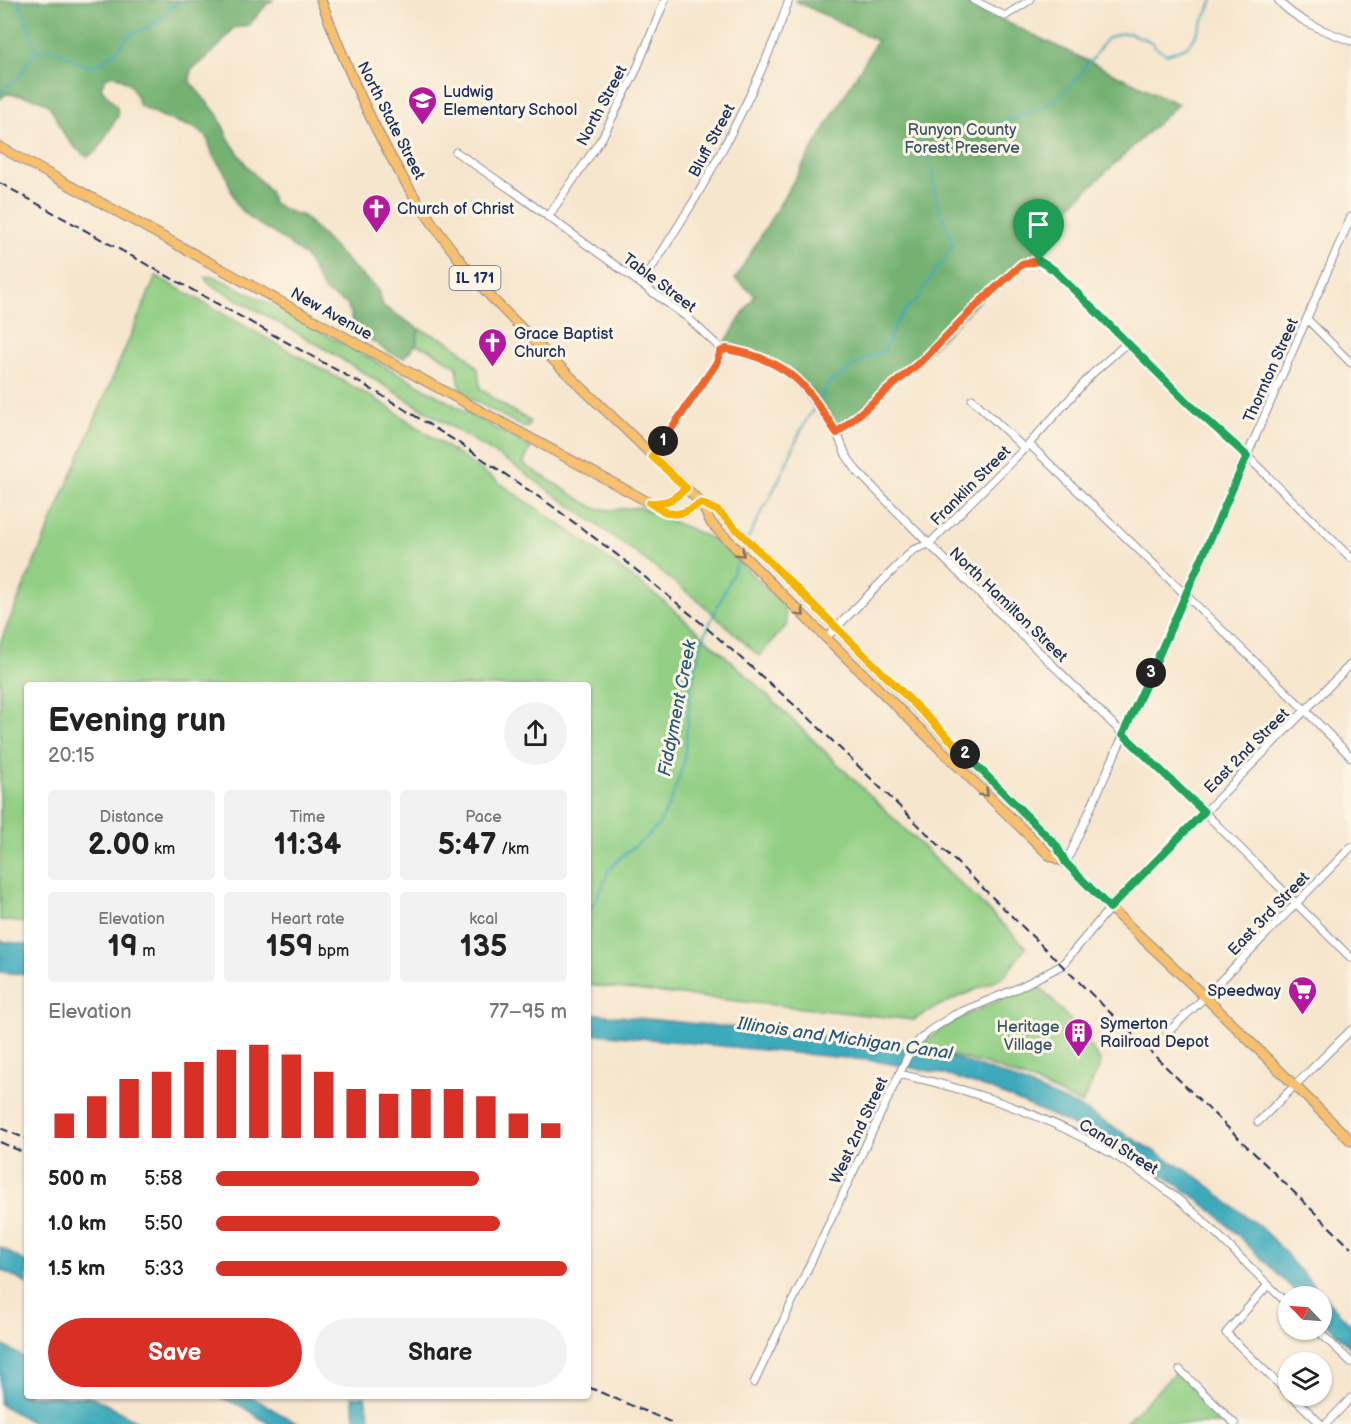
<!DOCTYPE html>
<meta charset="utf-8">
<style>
:root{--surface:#fff;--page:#f2f2f2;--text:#222;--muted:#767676;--accent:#d93025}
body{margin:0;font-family:"Balsamiq Sans",sans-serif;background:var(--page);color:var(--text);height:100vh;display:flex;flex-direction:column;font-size:22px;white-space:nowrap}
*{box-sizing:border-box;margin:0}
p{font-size:20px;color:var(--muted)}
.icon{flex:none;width:33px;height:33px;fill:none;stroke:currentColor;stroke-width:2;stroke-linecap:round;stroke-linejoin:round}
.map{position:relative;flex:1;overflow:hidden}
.drawer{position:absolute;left:24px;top:682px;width:567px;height:717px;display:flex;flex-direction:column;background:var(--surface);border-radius:6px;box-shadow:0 2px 4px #0004}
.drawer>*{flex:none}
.needle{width:39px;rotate:295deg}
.tools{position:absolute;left:1278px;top:1286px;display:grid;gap:12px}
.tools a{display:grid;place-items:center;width:54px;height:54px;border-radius:50%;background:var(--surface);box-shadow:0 2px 4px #0004;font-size:30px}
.pin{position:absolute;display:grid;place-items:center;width:51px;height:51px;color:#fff;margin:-62px -26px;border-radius:50% 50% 50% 0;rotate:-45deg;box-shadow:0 0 6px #0007}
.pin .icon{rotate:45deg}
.km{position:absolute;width:30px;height:30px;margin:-15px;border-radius:50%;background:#222;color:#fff;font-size:16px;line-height:30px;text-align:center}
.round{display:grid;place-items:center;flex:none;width:63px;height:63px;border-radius:32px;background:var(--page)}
.overview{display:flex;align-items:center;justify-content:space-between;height:102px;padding:0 24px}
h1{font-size:33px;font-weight:700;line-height:45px}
.figures{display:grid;grid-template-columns:repeat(3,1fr);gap:9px;height:102px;padding:6px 24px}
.figures div{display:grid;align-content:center;border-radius:6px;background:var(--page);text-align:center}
.figures b{font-size:30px;font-weight:700}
.figures small{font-size:16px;font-weight:400}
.figures p{font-size:16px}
.chart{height:168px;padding:12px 24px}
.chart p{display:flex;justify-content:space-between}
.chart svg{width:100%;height:108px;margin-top:6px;stroke:var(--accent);stroke-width:6}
.primary-button{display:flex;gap:12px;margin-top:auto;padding:12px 24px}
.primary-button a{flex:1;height:69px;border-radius:36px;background:var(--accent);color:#fff;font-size:24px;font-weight:700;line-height:69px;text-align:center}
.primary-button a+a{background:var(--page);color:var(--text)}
ul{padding:0 24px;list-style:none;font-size:20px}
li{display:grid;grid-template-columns:96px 72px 1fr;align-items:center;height:45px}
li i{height:15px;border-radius:8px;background:var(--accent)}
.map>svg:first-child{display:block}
.green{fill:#92cf84;stroke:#567f71;stroke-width:1.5}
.forest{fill:#75b272;stroke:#487068;stroke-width:1.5}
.water{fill:#3caabb;stroke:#2c6c8c;stroke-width:1.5}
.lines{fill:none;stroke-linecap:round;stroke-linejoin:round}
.stream{stroke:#3caabb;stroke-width:2}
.minor-casing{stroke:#898a96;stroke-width:9}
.major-casing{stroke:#898a96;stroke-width:11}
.minor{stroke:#fff;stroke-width:7}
.major{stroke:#f8bf6c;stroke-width:9}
.rail{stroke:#1b2f5e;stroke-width:2;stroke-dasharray:9 4.5;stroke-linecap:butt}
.oneway{stroke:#7e7064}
.split-1-casing{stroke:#fff;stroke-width:12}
.split-2-casing{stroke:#fff;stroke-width:12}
.split-3-casing{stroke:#fff;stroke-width:12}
.split-4-casing{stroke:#fff;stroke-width:12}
.split-1{stroke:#f0652b;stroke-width:8}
.split-2{stroke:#f5b400;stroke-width:8}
.split-3{stroke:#22a559;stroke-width:8}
.split-4{stroke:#22a559;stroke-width:8}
.labels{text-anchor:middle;stroke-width:6;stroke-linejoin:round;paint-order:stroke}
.shield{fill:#fcf5e5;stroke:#5e6a86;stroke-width:1.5}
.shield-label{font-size:15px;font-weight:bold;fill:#1b2f5e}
.poi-label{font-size:16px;fill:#1b2f5e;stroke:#fcf5e5;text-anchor:start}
.street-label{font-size:16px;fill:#1b2f5e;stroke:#fcf5e5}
.park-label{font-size:16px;fill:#395768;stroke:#fcf5e5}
.water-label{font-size:18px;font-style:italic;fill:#275a7f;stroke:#fcf5e5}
</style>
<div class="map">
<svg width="1351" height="1424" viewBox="0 0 1351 1424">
<rect width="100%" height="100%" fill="#fcf5e5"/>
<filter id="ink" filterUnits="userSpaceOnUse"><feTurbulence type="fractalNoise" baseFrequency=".0167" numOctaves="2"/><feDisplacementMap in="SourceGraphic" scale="12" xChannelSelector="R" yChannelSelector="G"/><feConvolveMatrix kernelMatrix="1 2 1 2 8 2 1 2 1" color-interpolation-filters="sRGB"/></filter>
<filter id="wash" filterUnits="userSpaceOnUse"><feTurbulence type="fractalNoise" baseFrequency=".008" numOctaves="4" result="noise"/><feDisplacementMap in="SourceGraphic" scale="24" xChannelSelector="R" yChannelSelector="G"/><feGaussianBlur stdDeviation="1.35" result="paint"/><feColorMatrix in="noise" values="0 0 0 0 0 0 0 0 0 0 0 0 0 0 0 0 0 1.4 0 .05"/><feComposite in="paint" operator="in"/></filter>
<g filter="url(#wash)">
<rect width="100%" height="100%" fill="#f7e6ce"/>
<g class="green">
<path d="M156,276L382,403L573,533L665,602L741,670L1026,947L1004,977L936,1007L914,1020L588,985V686H27V923L0,920V643Z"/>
<path d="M213,276L254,296L405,377L489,425L531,447L523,464L594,508L610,510L640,507L717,541L784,605L787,625L759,656L701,603L632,550L512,464L322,347L208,283L205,277Z"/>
<path d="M419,329L448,341L468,357L478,369L480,388L506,407L530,421L528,427H523L469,398L460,387L457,367L431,350L416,345Z"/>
<path d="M1037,984C1061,1009 1084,1034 1101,1063L1082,1104L1038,1084L988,1065L930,1050L923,1044C954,1013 999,1003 1037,984Z"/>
<path d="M1177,1371L1229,1424H1124Z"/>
</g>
<g class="forest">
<path d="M0,0H273L267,4L249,25L233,28L222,43L202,62L191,70L190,82L217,114L230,141L247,166L269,191L273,203L290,212L303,216L358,272L378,289L383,306L419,329L416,345L403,358L387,351L352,327L351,314L347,304L325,292L305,256L278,236L254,221L237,206L225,173L213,156L207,137L194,128L168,119L140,106C133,88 131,81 113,75L105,78L101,88L117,107L118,116L97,151L87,157C75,149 68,141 61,129C57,121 54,110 47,104C39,97 17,95 6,94L0,99V55L2,52L0,51Z"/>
<path d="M794,0H963L1004,21L1178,104L1033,241L1038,247L986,294L925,355L838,428C824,409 805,380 786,367C768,355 744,351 723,346L755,295L735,279L877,41Z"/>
</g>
<g class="water">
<path d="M0,941L27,945V975L0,972Z"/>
<path d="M588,1013L849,1039L910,1048L954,1058L1006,1076L1075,1105L1098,1118L1196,1176L1212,1188L1226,1201L1260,1227L1284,1251L1293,1263L1351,1325V1348L1322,1319V1296H1300L1213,1211L1201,1203L1199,1200L1148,1165L1113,1144L1042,1111L990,1089L939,1073L876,1061L588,1033Z"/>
<path d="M0,1247L27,1263V1284L0,1269Z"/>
<path d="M0,1344L27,1359V1396L93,1397L142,1424H35L0,1404Z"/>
<path d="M220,1397H252L298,1424H269L243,1407Z"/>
<path d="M352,1397H365L370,1417L373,1424H358L355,1416Z"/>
</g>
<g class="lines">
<g class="stream">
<path d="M17,0L26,19L36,50"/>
<path d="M0,94L20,75L32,56L37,52L50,48L64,54L81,64L88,66H93L103,62L111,54L117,51L128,36L156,23L165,13L182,0"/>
<path d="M818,403L822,398L827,384L838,378L861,361L884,350L896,323L906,309L918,299L936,269L947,258L953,242L936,199L932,169L920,136L933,129H958L990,126L1001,123L1047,106L1067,89L1079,77L1087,63L1091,61L1106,39L1118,34L1129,33L1147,40L1154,44L1155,47L1167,54L1186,47L1194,39L1213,0"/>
<path d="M748,539C758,517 771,497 781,475C792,453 799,428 815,407"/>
<path d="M588,915L603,885L609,870L622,856L644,839L658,826L670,803L684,762L691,688L702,641L740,557"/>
</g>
</g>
</g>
<g filter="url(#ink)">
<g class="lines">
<defs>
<g id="minor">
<path d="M973,0L1005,16L1030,0"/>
<path d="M1278,0C1297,22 1325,31 1351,41"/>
<path d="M456,152L513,191L688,318L717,345L720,352"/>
<path d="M548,217L602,138L635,73L665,0"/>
<path d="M641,284C660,256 677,228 695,199C732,135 765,70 789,0"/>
<path d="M1307,319L1351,363"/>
<path d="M720,352L726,349L761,359L780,367L795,378L805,390L837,433L846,455L857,471L929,544L1116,727L1204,812L1351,958"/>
<path d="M972,399L1025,449"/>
<path d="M837,433L926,357L977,305L1022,264L1039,261L1054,270L1188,403L1247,456L1351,558"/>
<path d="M1029,444L1305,710L1351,757"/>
<path d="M652,456L718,361L720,352"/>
<path d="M826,638L913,550L929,544L1029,444L1092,374L1127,343"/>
<path d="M1066,863L1186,596L1351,217"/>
<path d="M1167,1033L1205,997L1351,847"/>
<path d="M899,1074C1007,1097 1113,1141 1197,1215C1228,1244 1257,1275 1288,1304"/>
<path d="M1258,1122L1351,1030"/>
<path d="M1268,1285L1226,1333L1288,1393"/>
<path d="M1316,1329L1351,1362"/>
<path d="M1180,1370L1235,1424"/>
<path d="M754,1383L912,1047L929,1031L954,1015L1018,988L1053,970L1062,965L1110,908L1351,664"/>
<path d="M1291,1395L1321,1424"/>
<path d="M1326,1424L1351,1398"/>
</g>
<g id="major">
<path d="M321,0C348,71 377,140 419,204C441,236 465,268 491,297C509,316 527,333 545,352C597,403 650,452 701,503L718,511L1056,845L1066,863L1110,908L1205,997L1351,1141"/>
<path d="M0,147L361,346L650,503C672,518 680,517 701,503"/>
<path d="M650,503C668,503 673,500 686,488"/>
<path d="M701,503L711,523L816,628L1049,855L1066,863"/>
</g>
</defs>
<use href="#minor" class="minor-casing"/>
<use href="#major" class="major-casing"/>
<use href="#minor" class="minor"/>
<use href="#major" class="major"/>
<g class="rail">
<path d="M0,183L378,393L462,445L552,506L624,560L700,622L808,717L1351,1248"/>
<path d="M0,1128L27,1139"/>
<path d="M0,1142L27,1154"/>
<path d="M588,1387L675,1424"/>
</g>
</g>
<defs><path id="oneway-chevron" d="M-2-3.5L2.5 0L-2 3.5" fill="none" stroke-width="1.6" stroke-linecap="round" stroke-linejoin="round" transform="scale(1.5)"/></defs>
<g class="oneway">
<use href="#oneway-chevron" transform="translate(741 553) rotate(45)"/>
<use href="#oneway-chevron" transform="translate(801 613) rotate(45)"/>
<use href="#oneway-chevron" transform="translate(985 793) rotate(44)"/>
</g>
</g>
<g class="lines" filter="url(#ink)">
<defs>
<path id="split-1" d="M663,441L718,361L720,352L726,349C749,353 776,362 794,377C810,390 825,416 837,433L926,357L977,305L1022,264L1039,261"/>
<path id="split-2" d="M663,441L652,456L686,488C673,500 668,503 650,503C671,518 680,517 701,503L718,511L965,754"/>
<path id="split-3" d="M965,754L1056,845L1066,863L1110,908L1204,812L1123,734L1151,673"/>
<path id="split-4" d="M1039,261L1054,270L1188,403L1247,456L1151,673"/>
</defs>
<use href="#split-1" class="split-1-casing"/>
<use href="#split-2" class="split-2-casing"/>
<use href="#split-3" class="split-3-casing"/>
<use href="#split-4" class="split-4-casing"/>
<use href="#split-1" class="split-1"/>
<use href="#split-2" class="split-2"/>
<use href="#split-3" class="split-3"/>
<use href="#split-4" class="split-4"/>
</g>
<defs>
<symbol id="school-pin" viewBox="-11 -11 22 30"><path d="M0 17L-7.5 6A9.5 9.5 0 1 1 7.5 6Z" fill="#b5179e" stroke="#fcf5e5"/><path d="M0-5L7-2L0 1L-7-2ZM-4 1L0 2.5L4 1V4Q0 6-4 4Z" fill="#fff"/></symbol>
<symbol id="church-pin" viewBox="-11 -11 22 30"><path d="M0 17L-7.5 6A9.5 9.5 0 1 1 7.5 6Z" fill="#b5179e" stroke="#fcf5e5"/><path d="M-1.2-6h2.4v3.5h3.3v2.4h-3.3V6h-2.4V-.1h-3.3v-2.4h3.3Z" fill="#fff"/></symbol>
<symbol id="supermarket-pin" viewBox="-11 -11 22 30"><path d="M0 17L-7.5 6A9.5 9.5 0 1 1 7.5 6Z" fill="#b5179e" stroke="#fcf5e5"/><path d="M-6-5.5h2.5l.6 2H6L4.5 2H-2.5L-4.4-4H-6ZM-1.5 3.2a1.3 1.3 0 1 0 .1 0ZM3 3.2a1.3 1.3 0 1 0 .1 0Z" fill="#fff"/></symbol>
<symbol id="building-pin" viewBox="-11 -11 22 30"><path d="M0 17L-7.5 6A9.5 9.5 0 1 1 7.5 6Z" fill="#b5179e" stroke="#fcf5e5"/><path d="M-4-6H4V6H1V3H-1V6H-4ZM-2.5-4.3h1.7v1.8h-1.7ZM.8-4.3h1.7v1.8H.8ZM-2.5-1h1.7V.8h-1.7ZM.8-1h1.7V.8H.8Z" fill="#fff"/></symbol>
</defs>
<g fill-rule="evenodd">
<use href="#school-pin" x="406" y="84" width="33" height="45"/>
<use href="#church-pin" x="360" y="192" width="33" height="45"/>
<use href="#church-pin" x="476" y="326" width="33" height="45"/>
<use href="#supermarket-pin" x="1286" y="974" width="33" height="45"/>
<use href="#building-pin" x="1062" y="1016" width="33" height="45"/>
</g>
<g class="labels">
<rect class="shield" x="449.5" y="266" width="51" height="24" rx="4.5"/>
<g class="shield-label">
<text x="475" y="283">IL 171</text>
</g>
<g class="poi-label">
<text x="443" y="97">Ludwig<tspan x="443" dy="18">Elementary School</tspan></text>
<text x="397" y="214">Church of Christ</text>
<text x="514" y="339">Grace Baptist<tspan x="514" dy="18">Church</tspan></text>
<text x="1281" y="996" text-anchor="end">Speedway</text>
<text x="1100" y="1029">Symerton<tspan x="1100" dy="18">Railroad Depot</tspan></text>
</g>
<g class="street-label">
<text transform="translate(601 105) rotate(-62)" y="6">North Street</text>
<text transform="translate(392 120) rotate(63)" y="6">North State Street</text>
<text transform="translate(711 140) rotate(-62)" y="6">Bluff Street</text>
<text transform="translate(660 282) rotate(37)" y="6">Table Street</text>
<text transform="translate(332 313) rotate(29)" y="6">New Avenue</text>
<text transform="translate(1270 370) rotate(-66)" y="6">Thornton Street</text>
<text transform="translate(970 485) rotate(-45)" y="6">Franklin Street</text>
<text transform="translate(1009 604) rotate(44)" y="6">North Hamilton Street</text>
<text transform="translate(1246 750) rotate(-45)" y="6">East 2nd Street</text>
<text transform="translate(1268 913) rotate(-46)" y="6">East 3rd Street</text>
<text transform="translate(858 1130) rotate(-65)" y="6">West 2nd Street</text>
<text transform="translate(1119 1146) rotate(32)" y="6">Canal Street</text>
</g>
<g class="park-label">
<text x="962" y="135">Runyon County<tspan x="962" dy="18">Forest Preserve</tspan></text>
<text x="1028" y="1032">Heritage<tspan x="1028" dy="18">Village</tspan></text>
</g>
<g class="water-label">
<text transform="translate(677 708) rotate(-79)" y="6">Fiddyment Creek</text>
<text transform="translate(845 1038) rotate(8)" y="6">Illinois and Michigan Canal</text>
</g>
</g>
</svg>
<div class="tools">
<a><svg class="needle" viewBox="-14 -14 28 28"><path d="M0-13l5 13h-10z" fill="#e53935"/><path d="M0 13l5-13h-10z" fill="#767676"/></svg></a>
<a><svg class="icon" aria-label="layers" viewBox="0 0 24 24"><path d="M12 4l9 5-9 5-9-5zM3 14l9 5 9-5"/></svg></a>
</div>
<div class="pin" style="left:1039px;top:261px;background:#1e9e55"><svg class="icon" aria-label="arrive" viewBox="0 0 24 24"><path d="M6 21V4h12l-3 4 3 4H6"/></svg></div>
<b class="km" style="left:663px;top:441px">1</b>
<b class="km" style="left:965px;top:754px">2</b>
<b class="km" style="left:1151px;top:673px">3</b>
<section class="drawer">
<div class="overview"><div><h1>Evening run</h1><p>20:15</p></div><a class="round"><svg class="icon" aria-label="share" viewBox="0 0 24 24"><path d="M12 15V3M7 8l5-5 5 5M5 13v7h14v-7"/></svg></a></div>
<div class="figures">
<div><p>Distance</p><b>2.00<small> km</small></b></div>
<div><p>Time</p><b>11:34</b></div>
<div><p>Pace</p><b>5:47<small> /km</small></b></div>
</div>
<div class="figures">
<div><p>Elevation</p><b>19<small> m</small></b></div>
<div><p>Heart rate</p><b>159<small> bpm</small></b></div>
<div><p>kcal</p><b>135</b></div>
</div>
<div class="chart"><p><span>Elevation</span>77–95 m</p>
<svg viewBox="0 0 160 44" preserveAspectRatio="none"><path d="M5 44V34M15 44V27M25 44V20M35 44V17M45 44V13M55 44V8M65 44V6M75 44V10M85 44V17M95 44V24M105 44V26M115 44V24M125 44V24M135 44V27M145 44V34M155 44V38"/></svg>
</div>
<ul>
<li><b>500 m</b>5:58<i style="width:75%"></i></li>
<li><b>1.0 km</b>5:50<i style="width:81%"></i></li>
<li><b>1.5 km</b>5:33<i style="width:100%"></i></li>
</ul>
<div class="primary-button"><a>Save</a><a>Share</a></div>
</section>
</div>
